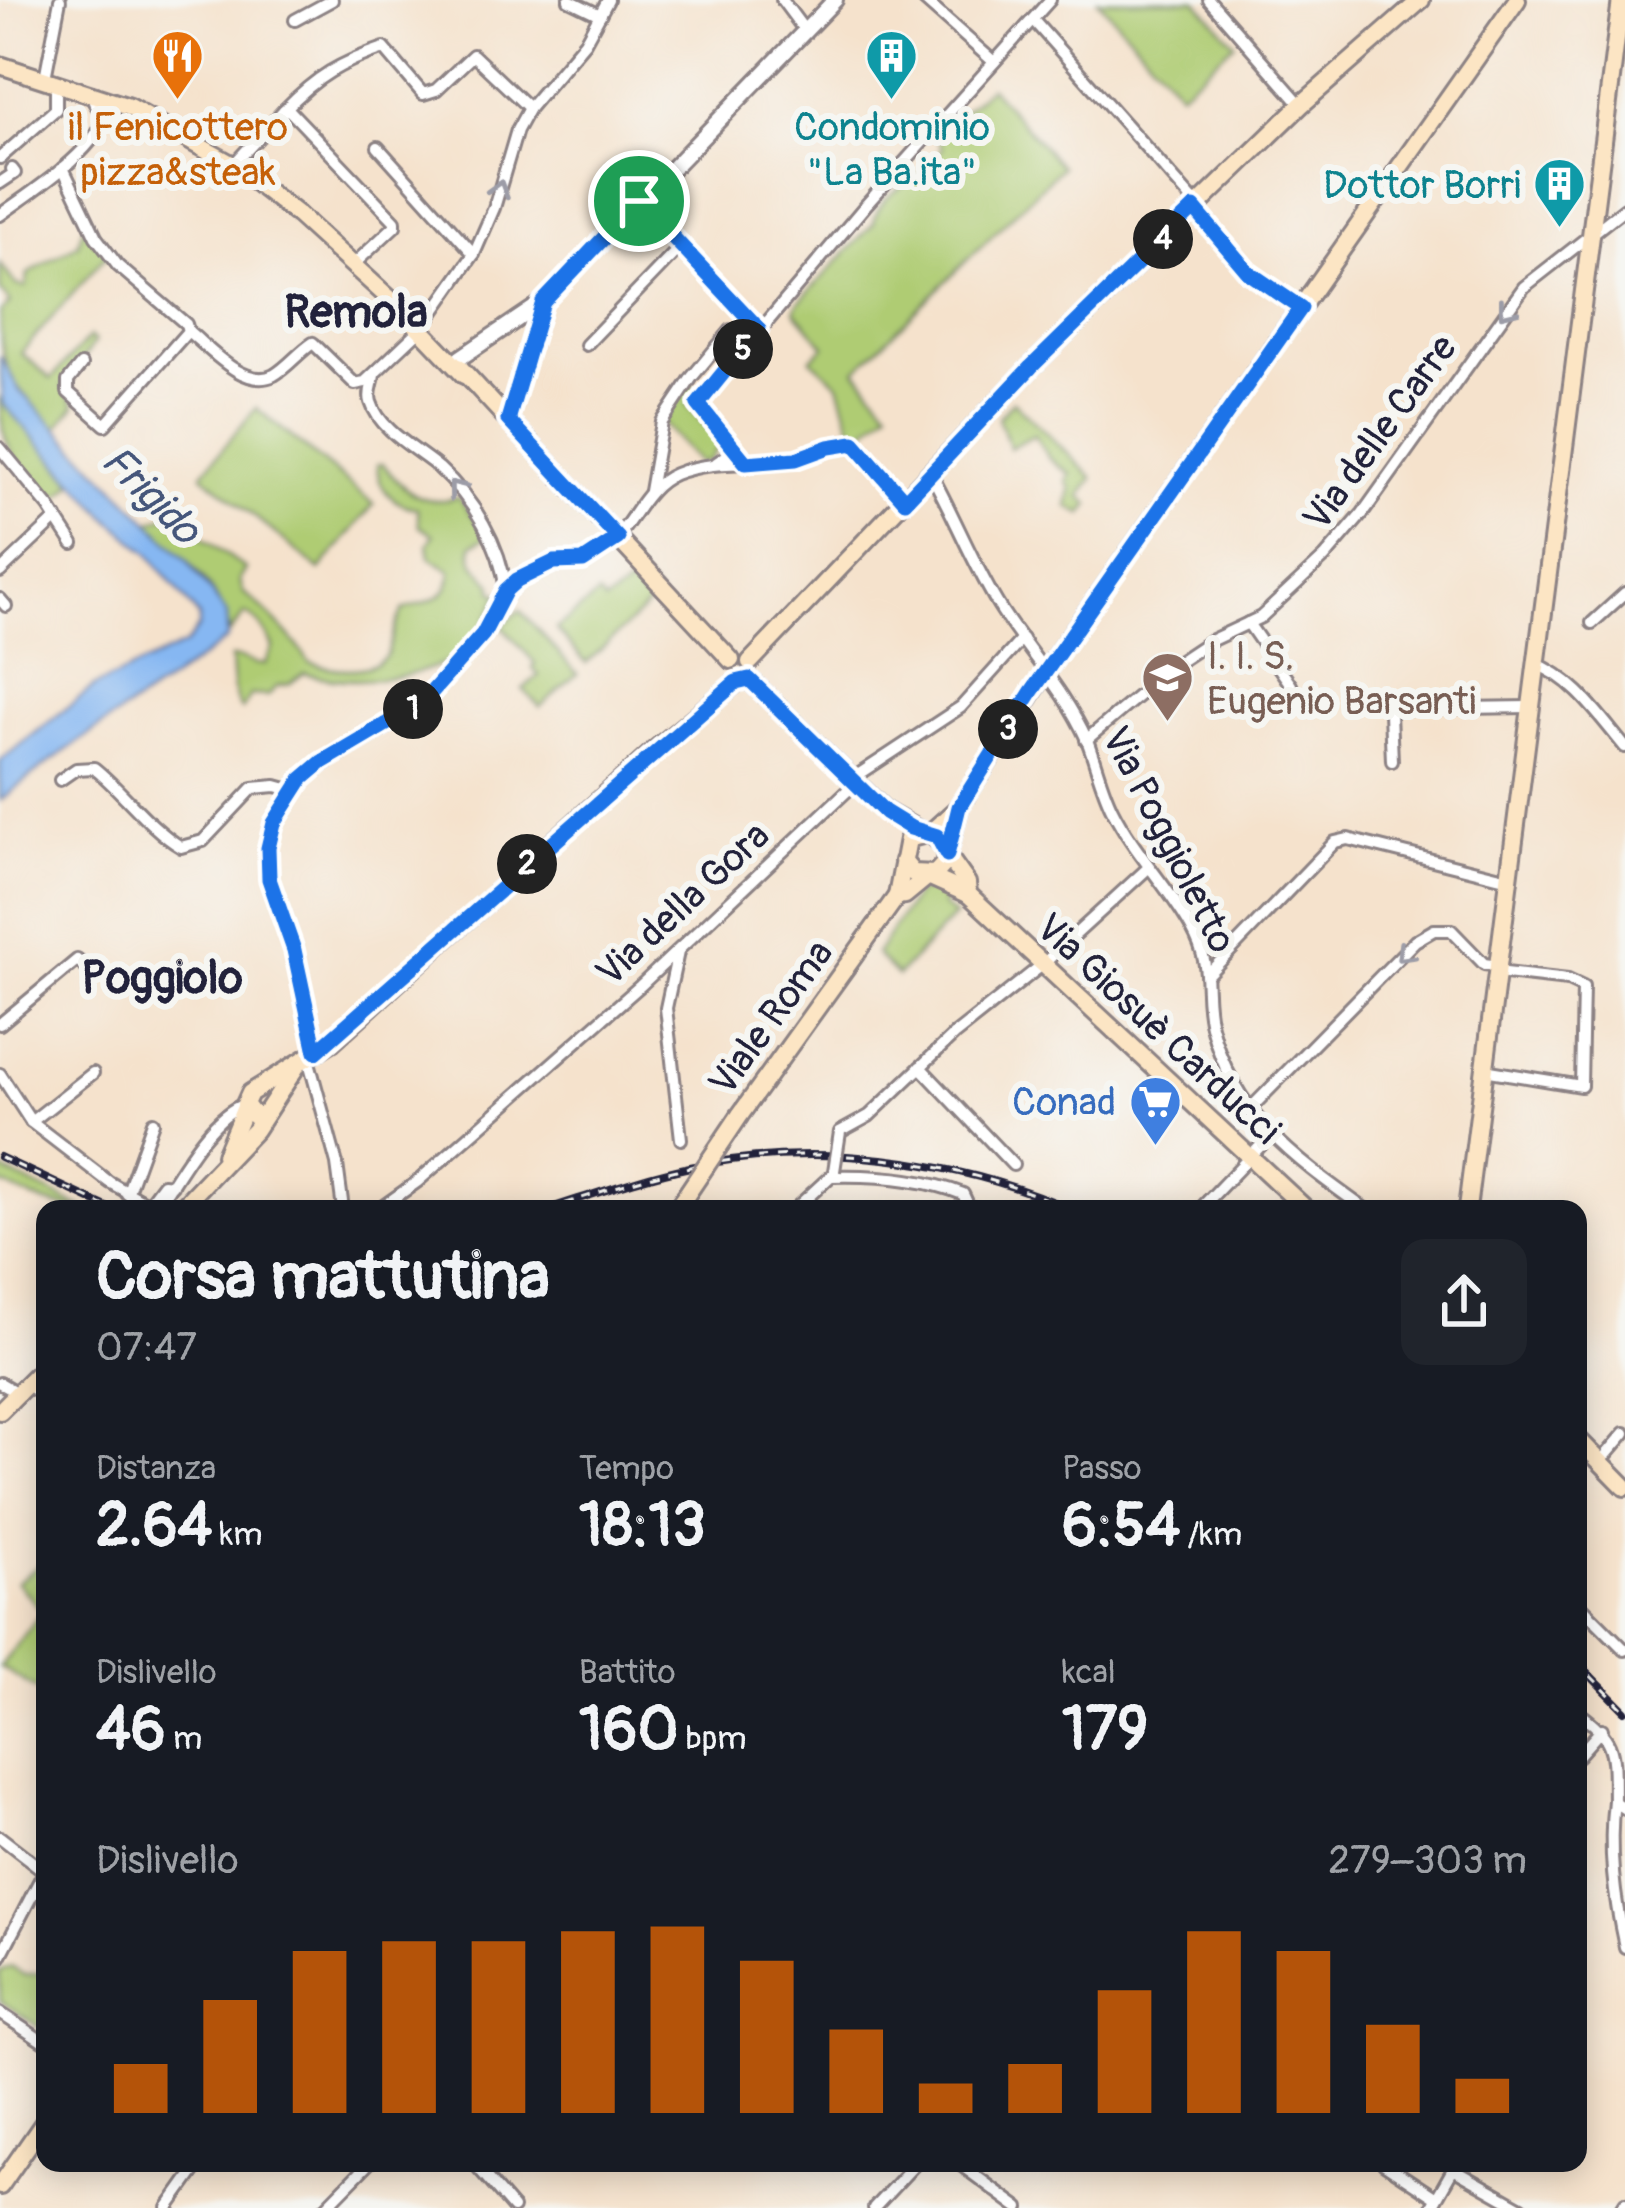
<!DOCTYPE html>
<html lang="it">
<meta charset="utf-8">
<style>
:root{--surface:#171b24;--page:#20242c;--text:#f1f3f6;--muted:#9ea1a6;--accent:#b45309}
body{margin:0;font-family:Pangolin,sans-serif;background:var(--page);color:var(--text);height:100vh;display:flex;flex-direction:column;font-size:45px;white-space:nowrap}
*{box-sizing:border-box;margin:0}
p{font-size:39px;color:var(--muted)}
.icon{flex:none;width:66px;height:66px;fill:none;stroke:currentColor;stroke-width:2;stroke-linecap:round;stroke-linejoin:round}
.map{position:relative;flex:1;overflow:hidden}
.sheet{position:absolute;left:36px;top:1200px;width:1551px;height:972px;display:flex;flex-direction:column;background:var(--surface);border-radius:24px;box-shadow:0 6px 30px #0003}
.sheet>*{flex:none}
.pin{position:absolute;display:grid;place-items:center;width:102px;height:102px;color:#fff;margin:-51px;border:6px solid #fff;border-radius:50%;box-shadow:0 3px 12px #0007}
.km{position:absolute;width:60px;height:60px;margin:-30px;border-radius:50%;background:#222;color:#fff;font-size:33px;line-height:60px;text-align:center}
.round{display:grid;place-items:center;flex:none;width:126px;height:126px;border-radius:24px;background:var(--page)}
.headline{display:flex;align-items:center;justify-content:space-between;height:204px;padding:0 60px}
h1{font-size:66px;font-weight:700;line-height:90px}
.stats{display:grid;grid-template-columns:repeat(3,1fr);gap:18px;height:204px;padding:12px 60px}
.stats div{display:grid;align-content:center}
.stats b{font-size:60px;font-weight:700}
.stats small{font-size:33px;font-weight:400}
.stats p{font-size:33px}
.chart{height:336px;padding:24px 60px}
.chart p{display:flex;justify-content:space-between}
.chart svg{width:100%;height:216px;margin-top:12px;stroke:var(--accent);stroke-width:6}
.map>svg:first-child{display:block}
.green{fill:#afcc73;stroke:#687757;stroke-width:3}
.water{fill:#86b7f2;stroke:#546c96;stroke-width:3}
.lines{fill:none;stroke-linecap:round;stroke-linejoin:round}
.minor-casing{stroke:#8c8284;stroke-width:16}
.tertiary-casing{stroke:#8c8284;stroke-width:20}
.secondary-casing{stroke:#8c8284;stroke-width:22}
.minor{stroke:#fff;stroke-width:10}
.tertiary{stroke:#fff;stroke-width:14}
.secondary{stroke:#fce5c4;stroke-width:16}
.rail-casing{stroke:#22223b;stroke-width:8}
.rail{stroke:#f6f6f2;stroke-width:3;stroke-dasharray:9;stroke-linecap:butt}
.minor-bridge-casing{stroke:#8c8284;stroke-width:16;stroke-linecap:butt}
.secondary-bridge-casing{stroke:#8c8284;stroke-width:22;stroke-linecap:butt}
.minor-bridge{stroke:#fff;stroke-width:10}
.secondary-bridge{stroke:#fce5c4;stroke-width:16}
.oneway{stroke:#9c9ca7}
.route-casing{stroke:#fff;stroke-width:24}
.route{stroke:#1a73e8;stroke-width:15}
.labels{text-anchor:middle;stroke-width:12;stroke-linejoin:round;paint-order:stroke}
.food-label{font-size:39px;fill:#c56008;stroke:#f6f6f2}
.culture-label{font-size:39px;fill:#0d838f;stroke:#f6f6f2}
.street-label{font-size:39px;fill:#22223b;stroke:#f6f6f2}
.education-label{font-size:39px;fill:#785e54;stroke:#f6f6f2;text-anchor:start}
.shop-label{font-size:39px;fill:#366cbe;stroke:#f6f6f2;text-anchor:end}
.water-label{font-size:42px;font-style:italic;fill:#45567b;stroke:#f6f6f2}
.quarter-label{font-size:45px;font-weight:bold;fill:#22223b;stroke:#f6f6f2}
</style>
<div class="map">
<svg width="1625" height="2208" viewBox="0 0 1625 2208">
<rect width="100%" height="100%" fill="#f6f6f2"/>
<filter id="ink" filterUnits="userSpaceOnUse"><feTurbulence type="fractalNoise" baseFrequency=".00833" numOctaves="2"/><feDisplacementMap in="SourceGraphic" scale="24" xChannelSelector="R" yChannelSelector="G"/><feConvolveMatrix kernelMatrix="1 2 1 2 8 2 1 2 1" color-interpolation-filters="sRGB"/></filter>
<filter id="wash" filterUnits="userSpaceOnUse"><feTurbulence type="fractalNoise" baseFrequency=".004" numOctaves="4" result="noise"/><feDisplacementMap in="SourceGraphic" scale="48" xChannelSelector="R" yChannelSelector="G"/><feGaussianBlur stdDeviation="2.7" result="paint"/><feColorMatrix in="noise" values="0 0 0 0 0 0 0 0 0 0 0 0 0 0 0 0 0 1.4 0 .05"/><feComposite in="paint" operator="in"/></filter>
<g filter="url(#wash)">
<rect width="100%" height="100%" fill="#f5e2cc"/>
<g class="green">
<path d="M1098,0H1196L1235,43L1180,92Z"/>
<path d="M990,87L1061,167L856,370L889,409L855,439L839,384L811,359L825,346L795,311L798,303L874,223C876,201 897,190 913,179C924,172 933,158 942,149L936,135Z"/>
<path d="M88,225L107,254L21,353L51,379L89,337L95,342L63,386L75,406L56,429C13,383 0,376 0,312L10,303L0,290V264L16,285L26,287L28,274L78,244L83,227Z"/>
<path d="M689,382L698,391L687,404L721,443L709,460L699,463L662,422Z"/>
<path d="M0,399L74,483L60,496L48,495C16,462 0,447 0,399Z"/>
<path d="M1013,401L1093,478L1081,496L1090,504L1083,514L1068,507L1071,488L1067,481L1071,474L1049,458L1034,435L1010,448L998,418Z"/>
<path d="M256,408L374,504L320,570L202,474Z"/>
<path d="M383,464C402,490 424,508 458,497L488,536L472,545C470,566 482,570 493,585V591L500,594C488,616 479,641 458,655C418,681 347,686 304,673L289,684L277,686L268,696L250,695L242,710C232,702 232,671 231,658C245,655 252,667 265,664L273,647C267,635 258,618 245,614L230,633C223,589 179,553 149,523L165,516L177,519L246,569L240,580L243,592C269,613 291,634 309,662C332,670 369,675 387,655C392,639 395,625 403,610C424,601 452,601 451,571L430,557L428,544L434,535L419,526L417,508C393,505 378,489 377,465Z"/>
<path d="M640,576L659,596L586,663L556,629L598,595L605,603Z"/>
<path d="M520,610L577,674L540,707L523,689L539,675L532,667L535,663L502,626Z"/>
<path d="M940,890L949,898L942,905L954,916L897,976L876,954L918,891Z"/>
<path d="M0,1169L84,1209C52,1209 29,1197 0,1183Z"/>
<path d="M45,1561V1694L0,1667L42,1611L17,1582Z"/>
<path d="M11,1967L24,1975L45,1973V2031L0,2001V1972Z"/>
</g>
<path class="water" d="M0,356L20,391L187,560L227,614V639C153,696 71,741 0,801V761L93,687L186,644L199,627V617L148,553L106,516L3,404Z"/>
</g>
<g filter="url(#ink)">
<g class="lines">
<defs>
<g id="minor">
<path d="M569,0L600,15"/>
<path d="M782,0L805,31"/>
<path d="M924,0L994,62"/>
<path d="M1209,0L1301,105"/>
<path d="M295,20L332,0"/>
<path d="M1033,20L1197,205"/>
<path d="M45,78L60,0"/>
<path d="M284,110C317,76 340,63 384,48L423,94L436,90L473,55L529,108"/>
<path d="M378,147L474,254"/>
<path d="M0,158L56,109V81"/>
<path d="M233,165L284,110L290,111L395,221V226L353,265"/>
<path d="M63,168L96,237L118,266L186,324L188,331"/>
<path d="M0,183L15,173L12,169"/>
<path d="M639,201L759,329"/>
<path d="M0,215C28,194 99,150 103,116L94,102L95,95"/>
<path d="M586,345L681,246"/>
<path d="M81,365L68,381V392L105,425L188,331C209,348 245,390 274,375C288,367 299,352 313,343L355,384L365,382L423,327L474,254L494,208L517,130L529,108L585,42L608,0"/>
<path d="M374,375C373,384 368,393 371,402C380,431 418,450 439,468C474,500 500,544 506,590"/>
<path d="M0,448L49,507L73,544"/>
<path d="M716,463L729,454V442L698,404L865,206L1050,0"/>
<path d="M931,474C956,519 975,569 1002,611C1030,654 1066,693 1087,740C1096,763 1101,787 1112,809C1134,853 1169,887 1192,929C1214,969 1202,989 1211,1026C1234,1116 1294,1158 1365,1209"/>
<path d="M650,491L662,422L692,377L731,330"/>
<path d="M0,572L57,518"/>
<path d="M0,599L6,606"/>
<path d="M1248,623L1291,685"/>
<path d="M1592,623L1625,593"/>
<path d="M1534,663C1574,678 1599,716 1625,747"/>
<path d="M1086,740L1180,661L1210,641L1261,617L1325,557L1363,513L1524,287L1625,208"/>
<path d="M1392,761L1390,713L1394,709L1530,707"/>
<path d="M60,780L76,769L94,768C123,791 148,827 181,847L203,841L253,788L276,786L294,791"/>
<path d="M678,952L666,1008L681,1139"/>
<path d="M1209,973L1335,842L1348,839L1509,879"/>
<path d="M0,1024L77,960L89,970"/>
<path d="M316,1052C309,1020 303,986 294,954C285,916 259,880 269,839C288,761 368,749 421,703C443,685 465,659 482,635C494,618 499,595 515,581C546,557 580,569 607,547C633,526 642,488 675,474C712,459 754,466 793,460C814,456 832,446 854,443L904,501"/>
<path d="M308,1058L337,1164L343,1209"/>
<path d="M920,1067L1013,1165"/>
<path d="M1484,1070L1581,1086L1583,987L1568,980L1497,972"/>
<path d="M0,1074L31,1122L109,1182L148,1204L163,1184L172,1185"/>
<path d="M1250,1109L1415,941L1434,930H1451L1484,964L1498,966"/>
<path d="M31,1122L93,1073"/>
<path d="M840,1132L869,1116L955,1034L1042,965L1147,869"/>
<path d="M832,1176C876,1175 922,1178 963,1194L970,1209"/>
<path d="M127,1194L153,1122"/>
<path d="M156,1209C176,1179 210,1115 245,1104"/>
<path d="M379,1209L417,1182L640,986L848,790L861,773L961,707L1022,639"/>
<path d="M795,1209L833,1174"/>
<path d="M1200,1209L1270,1136"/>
<path d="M35,1378L34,1390L45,1391"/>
<path d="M0,1383L19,1394"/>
<path d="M1601,1461L1625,1433"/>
<path d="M1578,1603L1625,1650"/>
<path d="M1578,1712C1619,1741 1613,1755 1614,1802L1625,1809"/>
<path d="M1578,1756L1602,1729"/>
<path d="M1614,1800C1608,1851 1614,1897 1625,1947"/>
<path d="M0,1837L44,1871"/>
<path d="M0,1957L45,1870"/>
<path d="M0,2013L45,2043"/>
<path d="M474,2163L513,2208"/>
<path d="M958,2163L1019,2208"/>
<path d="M1383,2163L1436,2198"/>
<path d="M1453,2169L1522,2208"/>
<path d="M168,2208L200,2163"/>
<path d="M325,2208L369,2163"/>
<path d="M874,2208L916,2163"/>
<path d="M1431,2208L1456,2164"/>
<path d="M1622,2208L1625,2203"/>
</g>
<g id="tertiary">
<path d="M1194,208L1248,273L1301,308"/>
<path d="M459,366L460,358L543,302L835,0"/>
<path d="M508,420L541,307"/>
</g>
<g id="secondary">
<path d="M0,65L129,107L233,165L298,215L402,310L464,375"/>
<path d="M459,367L731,660"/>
<path d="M750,662L1031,367L1301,105L1421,0"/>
<path d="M749,679L885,811L922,832"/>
<path d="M959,808L947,855L967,883L968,894"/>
<path d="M930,833L959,807L1056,656L1517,0"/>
<path d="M897,896L908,839L930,833L946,848L945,863L935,874L913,873L903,861"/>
<path d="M264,1114L254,1116L245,1104L250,1093L332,1042L657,748L737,682"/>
<path d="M740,1115L897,896L905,895L928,876L968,894L1306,1209"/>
<path d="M225,1155L245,1107"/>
<path d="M180,1209L255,1130L296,1067"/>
<path d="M676,1209L687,1194"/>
<path d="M1467,1209L1621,0"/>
<path d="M0,1411L45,1366"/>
<path d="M1578,1439L1625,1487"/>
<path d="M0,2186L45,2121"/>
</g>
</defs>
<use href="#minor" class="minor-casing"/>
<use href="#tertiary" class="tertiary-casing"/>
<use href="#secondary" class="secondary-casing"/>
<use href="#minor" class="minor"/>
<use href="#tertiary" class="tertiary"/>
<use href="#secondary" class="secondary"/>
<defs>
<g id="rail">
<path d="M0,1157L111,1209"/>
<path d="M548,1209C595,1194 642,1177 690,1167C817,1141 953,1158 1071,1209"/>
<path d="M1578,1663L1625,1711"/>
</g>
</defs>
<use href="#rail" class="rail-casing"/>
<use href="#rail" class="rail"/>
<defs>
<path id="minor-bridge" d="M834,1171L840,1132"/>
<path id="secondary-bridge" d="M687,1194L740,1115"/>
</defs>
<use href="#minor-bridge" class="minor-bridge-casing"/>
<use href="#secondary-bridge" class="secondary-bridge-casing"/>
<use href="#minor-bridge" class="minor-bridge"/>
<use href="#secondary-bridge" class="secondary-bridge"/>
</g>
<defs><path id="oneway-chevron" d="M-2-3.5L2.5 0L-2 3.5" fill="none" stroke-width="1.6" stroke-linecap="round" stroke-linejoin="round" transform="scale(3)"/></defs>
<g class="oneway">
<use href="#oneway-chevron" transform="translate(499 189) rotate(-73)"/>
<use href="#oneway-chevron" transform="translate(1506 310) rotate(128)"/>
<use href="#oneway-chevron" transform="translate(456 488) rotate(-129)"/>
<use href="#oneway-chevron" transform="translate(1404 954) rotate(135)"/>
</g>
</g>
<g class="lines" filter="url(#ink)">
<defs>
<path id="route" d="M639,201L759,329L698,404L746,463L796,459L829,447L854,443L905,501L1031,367L1194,208L1248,272L1301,308L1032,691L959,807L947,855L937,836L911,828L885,812L749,679L736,682L316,1052L294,950L269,879L268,848L274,823L302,779L322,762L422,703L483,634L506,590L517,580L554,562L583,561L618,538L508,420L543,302Z"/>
</defs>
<use href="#route" class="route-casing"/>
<use href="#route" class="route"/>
</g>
<defs>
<symbol id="restaurant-pin" viewBox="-11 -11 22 30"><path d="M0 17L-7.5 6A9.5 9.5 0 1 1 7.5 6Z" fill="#e8710a" stroke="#f6f6f2"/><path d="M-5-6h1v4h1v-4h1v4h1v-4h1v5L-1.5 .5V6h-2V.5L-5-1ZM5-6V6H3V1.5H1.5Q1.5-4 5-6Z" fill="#fff"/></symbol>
<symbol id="building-pin" viewBox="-11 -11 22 30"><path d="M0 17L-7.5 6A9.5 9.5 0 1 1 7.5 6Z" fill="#0f9aa8" stroke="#f6f6f2"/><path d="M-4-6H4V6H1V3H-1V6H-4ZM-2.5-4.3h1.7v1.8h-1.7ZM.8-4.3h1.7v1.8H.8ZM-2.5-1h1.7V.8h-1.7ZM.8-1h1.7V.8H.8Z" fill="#fff"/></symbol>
<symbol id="school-pin" viewBox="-11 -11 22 30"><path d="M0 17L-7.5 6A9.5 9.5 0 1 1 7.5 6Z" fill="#8d6e63" stroke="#f6f6f2"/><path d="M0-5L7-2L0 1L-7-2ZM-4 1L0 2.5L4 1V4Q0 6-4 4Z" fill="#fff"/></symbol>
<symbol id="supermarket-pin" viewBox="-11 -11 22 30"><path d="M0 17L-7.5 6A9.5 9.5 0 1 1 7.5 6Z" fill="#3f7fe0" stroke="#f6f6f2"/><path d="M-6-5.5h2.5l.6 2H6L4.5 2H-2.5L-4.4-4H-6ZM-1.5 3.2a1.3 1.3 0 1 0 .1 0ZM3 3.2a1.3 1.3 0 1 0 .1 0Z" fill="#fff"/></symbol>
</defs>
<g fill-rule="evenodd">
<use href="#restaurant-pin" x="148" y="26" width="59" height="81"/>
<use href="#building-pin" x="862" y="26" width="59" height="81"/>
<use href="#building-pin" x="1530" y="154" width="59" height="81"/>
<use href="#school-pin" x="1138" y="648" width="59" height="81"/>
<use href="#supermarket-pin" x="1126" y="1072" width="59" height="81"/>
</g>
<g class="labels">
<g class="food-label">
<text x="178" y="140">il Fenicottero<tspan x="178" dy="45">pizza&amp;steak</tspan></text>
</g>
<g class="culture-label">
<text x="892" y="140">Condominio<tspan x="892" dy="45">"La Ba.ita"</tspan></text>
<text x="1521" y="198" text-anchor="end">Dottor Borri</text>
</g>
<g class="street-label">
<text transform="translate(1379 432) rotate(-54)" y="14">Via delle Carre</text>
<text transform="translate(1170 839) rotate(63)" y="14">Via Poggioletto</text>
<text transform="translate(682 903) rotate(-43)" y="14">Via della Gora</text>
<text transform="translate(770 1017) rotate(-54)" y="14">Viale Roma</text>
<text transform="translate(1159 1028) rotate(43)" y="14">Via Giosuè Carducci</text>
</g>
<g class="education-label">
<text x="1207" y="669">I. I. S.<tspan x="1207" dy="45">Eugenio Barsanti</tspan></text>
</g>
<g class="shop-label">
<text x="1116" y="1115">Conad</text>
</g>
<g class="water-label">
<text transform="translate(152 494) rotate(45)" y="15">Frigido</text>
</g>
<g class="quarter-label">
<text x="356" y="327">Remola</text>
<text x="162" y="993">Poggiolo</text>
</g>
</g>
</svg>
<div class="pin" style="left:639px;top:201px;background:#1e9e55"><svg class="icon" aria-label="arrive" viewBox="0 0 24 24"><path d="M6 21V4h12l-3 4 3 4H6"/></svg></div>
<b class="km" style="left:413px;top:709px">1</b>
<b class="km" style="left:527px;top:864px">2</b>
<b class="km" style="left:1008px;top:729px">3</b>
<b class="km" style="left:1163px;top:239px">4</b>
<b class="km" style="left:743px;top:349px">5</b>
<section class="sheet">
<div class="headline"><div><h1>Corsa mattutina</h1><p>07:47</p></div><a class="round"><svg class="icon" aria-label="share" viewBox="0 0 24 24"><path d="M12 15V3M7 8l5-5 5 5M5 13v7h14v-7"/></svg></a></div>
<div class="stats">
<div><p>Distanza</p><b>2.64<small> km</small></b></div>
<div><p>Tempo</p><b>18:13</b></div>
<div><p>Passo</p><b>6:54<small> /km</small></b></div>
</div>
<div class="stats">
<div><p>Dislivello</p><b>46<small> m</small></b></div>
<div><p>Battito</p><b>160<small> bpm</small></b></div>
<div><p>kcal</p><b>179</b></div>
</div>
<div class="chart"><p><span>Dislivello</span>279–303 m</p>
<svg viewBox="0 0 160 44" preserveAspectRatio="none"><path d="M5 44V34M15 44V21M25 44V11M35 44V9M45 44V9M55 44V7M65 44V6M75 44V13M85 44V27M95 44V38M105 44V34M115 44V19M125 44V7M135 44V11M145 44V26M155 44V37"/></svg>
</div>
</section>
</div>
